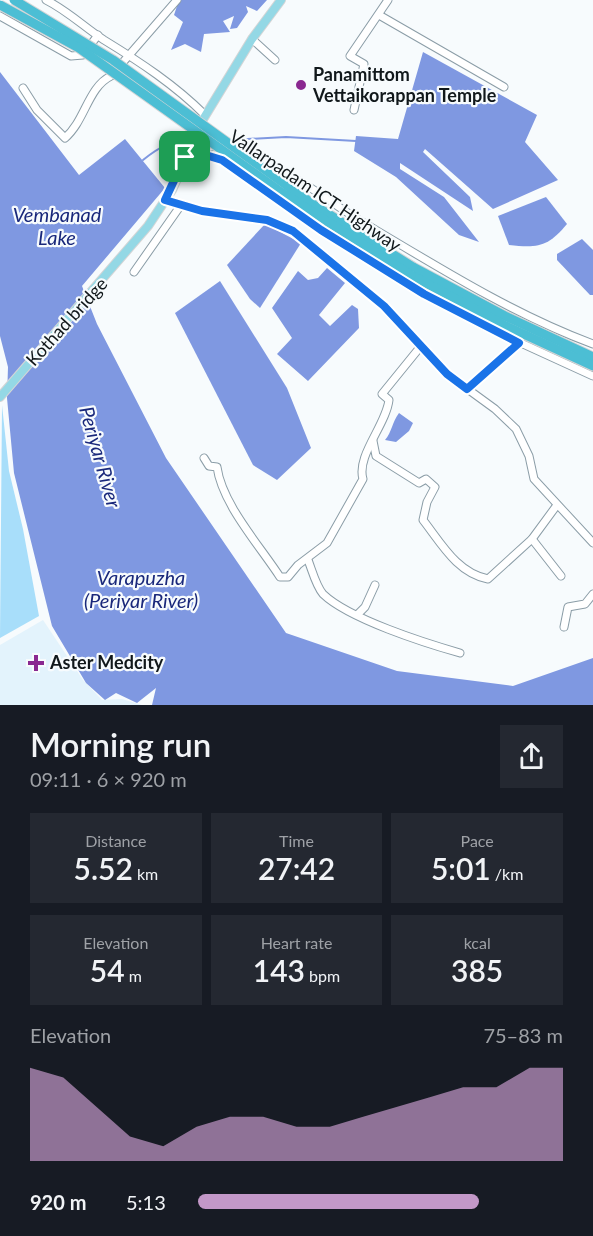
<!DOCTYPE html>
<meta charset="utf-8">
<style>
:root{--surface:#171b24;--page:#242831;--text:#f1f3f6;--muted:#9ea1a6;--accent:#c398c8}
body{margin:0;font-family:Lato,sans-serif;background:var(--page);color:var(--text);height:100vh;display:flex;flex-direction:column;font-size:22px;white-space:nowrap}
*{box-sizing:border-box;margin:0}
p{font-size:20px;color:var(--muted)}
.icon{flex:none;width:33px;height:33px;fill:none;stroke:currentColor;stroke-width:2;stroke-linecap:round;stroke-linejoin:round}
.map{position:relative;height:705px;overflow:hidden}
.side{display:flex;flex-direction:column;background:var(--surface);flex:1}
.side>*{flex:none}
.pin{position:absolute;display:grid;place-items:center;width:51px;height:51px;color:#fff;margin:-26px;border-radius:12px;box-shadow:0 3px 9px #0006}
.round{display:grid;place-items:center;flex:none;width:63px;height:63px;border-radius:0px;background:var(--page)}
.summary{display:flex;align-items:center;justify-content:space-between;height:102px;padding:0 30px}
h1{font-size:33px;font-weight:600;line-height:45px}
.stats{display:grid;grid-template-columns:repeat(3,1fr);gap:9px;height:102px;padding:6px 30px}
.stats div{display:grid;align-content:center;border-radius:0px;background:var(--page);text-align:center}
.stats b{font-size:30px;font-weight:600}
.stats small{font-size:16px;font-weight:400}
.stats p{font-size:16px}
.chart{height:168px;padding:12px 30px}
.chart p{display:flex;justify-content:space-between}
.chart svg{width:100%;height:108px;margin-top:6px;fill:var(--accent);opacity:.7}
ul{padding:0 30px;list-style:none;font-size:20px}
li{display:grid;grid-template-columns:96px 72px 1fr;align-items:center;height:45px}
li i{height:15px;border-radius:8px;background:var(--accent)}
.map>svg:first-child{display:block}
.built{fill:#e3f3fc}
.green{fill:#a8defa}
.water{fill:#7f98e1}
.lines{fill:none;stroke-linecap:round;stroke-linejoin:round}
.stream{stroke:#7f98e1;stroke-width:2}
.minor-casing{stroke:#8b9da7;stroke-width:9}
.major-casing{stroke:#d4d5d6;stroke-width:10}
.highway-casing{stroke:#d4d5d6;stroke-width:11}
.minor{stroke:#fff;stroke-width:7}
.major{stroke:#94d8e5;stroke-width:8}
.highway{stroke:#4cbed4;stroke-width:9}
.highway-bridge-casing{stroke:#d4d5d6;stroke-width:11;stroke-linecap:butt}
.highway-bridge{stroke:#4cbed4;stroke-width:9}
.route-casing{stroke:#fff;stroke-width:12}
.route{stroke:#1a73e8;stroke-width:8}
.poi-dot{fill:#8a2890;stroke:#f7fbfd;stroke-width:2}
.labels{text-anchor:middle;stroke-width:4.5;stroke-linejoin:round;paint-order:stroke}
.poi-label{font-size:18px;font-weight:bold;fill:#11181b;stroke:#f7fbfd;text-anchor:start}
.street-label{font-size:18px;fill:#11181b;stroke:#f7fbfd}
.water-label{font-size:20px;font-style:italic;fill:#19287b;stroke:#f7fbfd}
</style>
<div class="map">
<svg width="593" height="705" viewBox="0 0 593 705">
<rect width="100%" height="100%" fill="#f7fbfd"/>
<path class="built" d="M43,620L83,680L102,700L122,699L142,705H0V645Z"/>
<path class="green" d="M2,405L9,471L23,529L39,616L0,638Z"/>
<g class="water">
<path d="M179,0H267L257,11L246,6L248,12L237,28L230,29L234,16L223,21L230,32L204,34L201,52L185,44L171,50L183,22L174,15Z"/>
<path d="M423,52L537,115L525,142L558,180L493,209L425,149L423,152L470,197L473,211L400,163V169L444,197L479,242L459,235L396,177L354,151L356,136L398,139Z"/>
<path d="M0,72L79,175L125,139L165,188L82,286L97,324L166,458L286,633L397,671L513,686L593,658V705H152L156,688L137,703L116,693L105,700L86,683L52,626L14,473L7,398L8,367L0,336Z"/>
<path d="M546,197L567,224C548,247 538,248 509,245L498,216Z"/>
<path d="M265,224L301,243L260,308L250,299L227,265Z"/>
<path d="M582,239L593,250V295H590L557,260V254Z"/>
<path d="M327,268L345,283L319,315L330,326L352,305L358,309L359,328L308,381L277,354L292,338L272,308L298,271L308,280L318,278Z"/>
<path d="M220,281L287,388L311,448L277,480L253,465L175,313Z"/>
<path d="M399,413L413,423L409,431L396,442L385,440C392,432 392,422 399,413Z"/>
</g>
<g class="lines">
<g class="stream">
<path d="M230,140L286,137L356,141"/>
<path d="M143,160C159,147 170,141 191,141"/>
</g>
<defs>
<g id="minor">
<path d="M46,0C68,11 84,27 104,40C140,62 175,85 205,115"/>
<path d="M379,15L504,87"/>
<path d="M0,16L71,56L83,55L98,35"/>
<path d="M252,39L275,60"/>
<path d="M23,88L37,110L65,138C85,121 88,87 111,76L177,0"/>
<path d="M354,110L364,64L350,56L388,0"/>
<path d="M185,157L199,153L214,155L321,230L424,294L488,328L593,376"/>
<path d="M272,178L286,174C312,186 334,205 359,220C435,265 510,313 593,344"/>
<path d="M165,200L202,211L267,220L293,231L325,256L384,306L447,374L495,409L516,429L529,456L534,479L593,543"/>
<path d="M134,272L181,205"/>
<path d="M467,389L519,343"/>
<path d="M373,441L376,456L419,483L426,479L435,487L427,502L423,520C441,543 457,573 488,579L532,539L557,505"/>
<path d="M204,458L209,466L217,467C222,504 260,546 280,577H288L298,565L327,543L363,479C356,456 386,425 389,400L382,394L421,346"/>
<path d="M532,539L561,576"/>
<path d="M308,560C312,570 316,586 323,594C349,619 425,643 460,653"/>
<path d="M358,614L365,607L375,585"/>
<path d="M564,627L568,607L585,604L593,594"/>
</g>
<path id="major" d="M0,397L148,226L172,190L202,121L252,39L281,0"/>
<g id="highway">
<path d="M413,267L505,316L593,357"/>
<path d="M411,275L504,325L593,366"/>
</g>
</defs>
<use href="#minor" class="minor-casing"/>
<use href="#major" class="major-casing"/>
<use href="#highway" class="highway-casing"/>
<use href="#minor" class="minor"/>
<use href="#major" class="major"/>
<use href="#highway" class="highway"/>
<defs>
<g id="highway-bridge">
<path d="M14,0L113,60L314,205L413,267"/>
<path d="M0,5L79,48L278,190L411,275"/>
</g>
</defs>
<use href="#highway-bridge" class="highway-bridge-casing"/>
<use href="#highway-bridge" class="highway-bridge"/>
</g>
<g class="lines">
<defs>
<path id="route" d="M199,153L222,160L321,230L424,294L519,343L467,389L447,374L384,306L293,231L267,220L202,211L165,200L185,157Z"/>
</defs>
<use href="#route" class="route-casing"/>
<use href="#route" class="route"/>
</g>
<g class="poi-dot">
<circle cx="301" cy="85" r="6"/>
<path d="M33 654h6v6h6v6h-6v6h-6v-6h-6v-6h6z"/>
</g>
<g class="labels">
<g class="poi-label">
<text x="313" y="81">Panamittom<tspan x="313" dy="21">Vettaikorappan Temple</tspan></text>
<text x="50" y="669">Aster Medcity</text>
</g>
<g class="street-label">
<text transform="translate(315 191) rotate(34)" y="6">Vallarpadam ICT Highway</text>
<text transform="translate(67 322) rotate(-48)" y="6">Kothad bridge</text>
</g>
<g class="water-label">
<text x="57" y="222">Vembanad<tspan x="57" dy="23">Lake</tspan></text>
<text transform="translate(100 457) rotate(74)" y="7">Periyar River</text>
<text x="141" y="585">Varapuzha<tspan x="141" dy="23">(Periyar River)</tspan></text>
</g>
</g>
</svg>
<div class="pin" style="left:185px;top:157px;background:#1e9e55"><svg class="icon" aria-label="arrive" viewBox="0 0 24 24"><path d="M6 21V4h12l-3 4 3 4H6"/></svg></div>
</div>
<section class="side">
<div class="summary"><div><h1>Morning run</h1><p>09:11 · 6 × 920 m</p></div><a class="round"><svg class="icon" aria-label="share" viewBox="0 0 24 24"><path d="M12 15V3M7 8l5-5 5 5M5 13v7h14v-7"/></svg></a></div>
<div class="stats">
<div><p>Distance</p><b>5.52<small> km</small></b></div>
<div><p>Time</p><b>27:42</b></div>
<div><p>Pace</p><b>5:01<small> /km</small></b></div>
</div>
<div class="stats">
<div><p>Elevation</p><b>54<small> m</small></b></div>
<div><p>Heart rate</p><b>143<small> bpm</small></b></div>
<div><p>kcal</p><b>385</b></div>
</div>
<div class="chart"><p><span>Elevation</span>75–83 m</p>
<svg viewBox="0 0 160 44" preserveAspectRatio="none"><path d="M0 44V6L10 10L20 22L30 34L40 38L50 30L60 26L70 26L80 30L90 30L100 26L110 22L120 18L130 14L140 14L150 6L160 6V44z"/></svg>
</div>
<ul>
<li><b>920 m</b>5:13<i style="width:77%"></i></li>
</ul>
</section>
